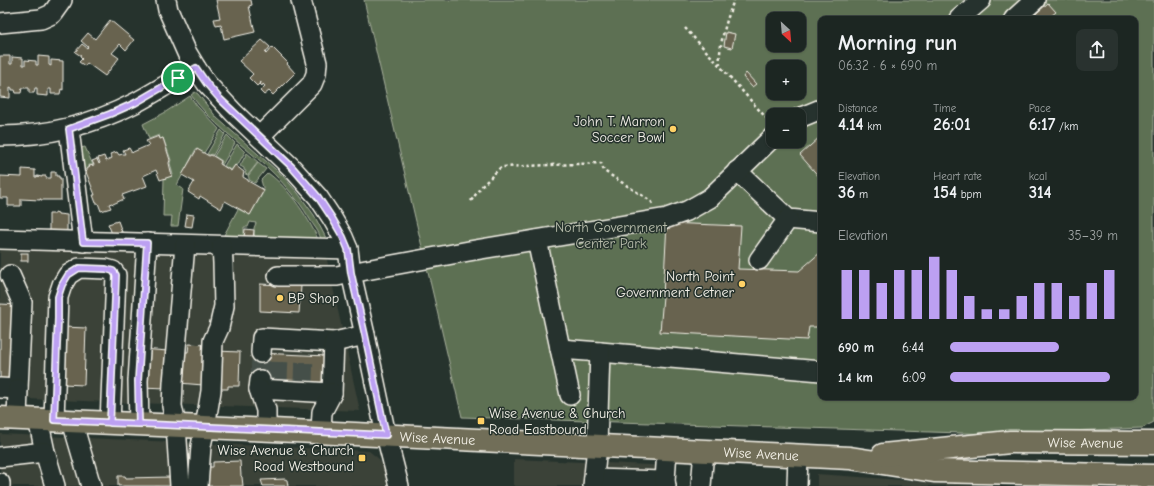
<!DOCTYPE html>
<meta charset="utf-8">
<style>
:root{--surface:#1c2622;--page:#29322f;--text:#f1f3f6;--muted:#a0a5a5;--line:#3a4340;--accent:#bca0f2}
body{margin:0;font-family:"Comic Neue",sans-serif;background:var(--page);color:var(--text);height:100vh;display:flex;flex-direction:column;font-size:15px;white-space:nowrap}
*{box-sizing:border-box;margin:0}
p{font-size:13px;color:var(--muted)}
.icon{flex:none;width:22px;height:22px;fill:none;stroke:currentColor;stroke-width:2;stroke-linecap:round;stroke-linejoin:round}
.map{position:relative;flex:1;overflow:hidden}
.details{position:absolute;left:818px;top:16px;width:320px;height:384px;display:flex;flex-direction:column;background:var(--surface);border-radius:8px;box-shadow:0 1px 3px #0004,0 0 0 1px var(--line)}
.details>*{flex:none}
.needle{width:26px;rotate:154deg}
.fabs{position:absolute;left:766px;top:12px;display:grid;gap:8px}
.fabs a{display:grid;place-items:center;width:40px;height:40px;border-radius:8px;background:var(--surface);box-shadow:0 1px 3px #0004,0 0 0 1px var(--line);font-size:20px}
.pin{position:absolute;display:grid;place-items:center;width:34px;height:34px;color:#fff;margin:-17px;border:2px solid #fff;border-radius:50%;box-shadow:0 1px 4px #0007}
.round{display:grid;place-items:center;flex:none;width:42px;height:42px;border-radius:8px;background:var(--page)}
.summary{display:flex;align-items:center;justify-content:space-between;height:68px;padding:0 20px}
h1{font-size:22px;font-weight:600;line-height:30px}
.stats{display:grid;grid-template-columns:repeat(3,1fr);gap:6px;height:68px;padding:4px 20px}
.stats div{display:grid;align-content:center}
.stats b{font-size:17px;font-weight:600}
.stats small{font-size:11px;font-weight:400}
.stats p{font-size:11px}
.chart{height:112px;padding:8px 20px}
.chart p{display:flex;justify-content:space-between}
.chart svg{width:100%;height:72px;margin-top:4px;stroke:var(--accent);stroke-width:6}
ul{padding:0 20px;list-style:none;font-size:13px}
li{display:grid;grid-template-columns:64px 48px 1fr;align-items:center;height:30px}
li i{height:10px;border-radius:5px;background:var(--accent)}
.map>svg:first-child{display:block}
.built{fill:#3a4238}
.green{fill:#5d7052;stroke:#a8b09d;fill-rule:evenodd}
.building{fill:#676450;stroke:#f4f1e8}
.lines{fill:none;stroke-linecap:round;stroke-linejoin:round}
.minor-tunnel{stroke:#455049;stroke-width:19;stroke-dasharray:19 10;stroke-linecap:butt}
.minor-casing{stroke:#f4f1e8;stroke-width:22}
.major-casing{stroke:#f4f1e8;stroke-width:25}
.path{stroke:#f4f1e8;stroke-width:2.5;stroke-dasharray:3 3;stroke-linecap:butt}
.minor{stroke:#26332d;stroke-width:19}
.major{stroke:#716e59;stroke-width:22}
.route-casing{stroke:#fff;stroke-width:8}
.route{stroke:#bca0f2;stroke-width:5}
.poi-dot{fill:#ffd166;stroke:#26332d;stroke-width:1.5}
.labels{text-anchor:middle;stroke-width:3;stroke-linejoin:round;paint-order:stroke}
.poi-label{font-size:14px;fill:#f4f1e8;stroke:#26332d;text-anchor:end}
.park-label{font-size:14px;fill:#b8bdac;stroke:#26332d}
.street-label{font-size:14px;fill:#f4f1e8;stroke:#26332d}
</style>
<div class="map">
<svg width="1154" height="486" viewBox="0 0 1154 486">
<rect width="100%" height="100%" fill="#26332d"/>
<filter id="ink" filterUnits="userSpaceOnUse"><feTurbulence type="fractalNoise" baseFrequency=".025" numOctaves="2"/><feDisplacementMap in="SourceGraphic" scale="8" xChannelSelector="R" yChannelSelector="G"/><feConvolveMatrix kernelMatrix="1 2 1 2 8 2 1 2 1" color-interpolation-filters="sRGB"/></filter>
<g filter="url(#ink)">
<g class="built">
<path d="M0,233L322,249L327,260L360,411L0,398Z"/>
<path d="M0,434L369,451L379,459L384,469L389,486H0Z"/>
<path d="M514,459L673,466L672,486H514Z"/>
<path d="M817,474L902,480L984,486H817Z"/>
</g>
<g class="green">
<path d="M364,0H1154V422L1142,428L993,434L462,417ZM773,19H799V45H773ZM821,19H1135V397H821ZM773,67H799V93H773ZM773,115H799V141H773Z"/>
<path d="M195,92L198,94L217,118L283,176L298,193L314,215L326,238L325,243C320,239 320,235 317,230C311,222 306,212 300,204C289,190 278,177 265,165C240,143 211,123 191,95Z"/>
<path d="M190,96L197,106L219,129L204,153L196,149L177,185L183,189L178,226H171L172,216H163L164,179L173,175L170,163L171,160L163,138L160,139L159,135L149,139L143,124L164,113Z"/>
<path d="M221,130L225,134L213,155L211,154L210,155L207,154Z"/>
<path d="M227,135L235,143L222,165L221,164L222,161L214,156Z"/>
<path d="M237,144L245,152L237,166L235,165L231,170L224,166Z"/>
<path d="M85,147L93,165H89V167L86,169L85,172H79L76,149Z"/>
<path d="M247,153L258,162L248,175L245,174L246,171L244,170V168L240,166Z"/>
<path d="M258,163L266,169L255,183L249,180V178L248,176Z"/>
<path d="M268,173C289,188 311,221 320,244L255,243L254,228L256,223L250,222L248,227H244V238L223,237L238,209L250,215L264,191L261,180Z"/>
</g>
<g class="building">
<path d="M216,0H251L252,5L249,6L255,32L224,39L221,25L216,26L214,19L220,18Z"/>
<path d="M1048,3L1056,12L1047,19H1030Z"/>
<path d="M110,20L134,40L126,50L120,44L112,53L119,58L105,76L87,63L85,66L79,62L82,59L80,57L81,56L75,52L82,44L87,48L88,47L81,41L88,33L95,39Z"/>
<path d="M726,32L735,34L732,48L724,46Z"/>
<path d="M262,40L270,47L265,53L266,54L272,47L288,63L287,64L295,73L273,95L269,91L264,95L260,91L265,86L263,84L262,86L260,84L261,83V82L257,86L249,78L253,74L239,61Z"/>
<path d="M0,56H10V64H12V57L23,58V65H25V60L36,61V65H38V56L49,57V65L51,66V60L63,61V90L61,89L60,94H51V89H48V96L37,95V88H35L34,93H29V88H22L21,93H16L15,90H12V88L10,87V98L0,97Z"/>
<path d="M746,73L756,84L752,87L743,77Z"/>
<path d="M159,136L160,139L163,138L170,160L169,163L172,176L160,180L156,170L143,176L147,186L122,195L124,199L113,204L112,203L109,204L111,208L101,211L98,203H96L93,195H95L86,172L87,171V169L90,167L89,166L94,165L92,161L97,159L99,164L100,163L98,158L104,156L106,161L112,158L110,154L117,152L119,155L123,154H125L123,150L129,148L132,153L133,152L149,145L146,141Z"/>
<path d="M821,136V179L800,155Z"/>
<path d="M197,149L209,156L211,155L213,156L221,161L220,164L231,171L235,165L244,172L243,177L248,180V181L264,190L250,215L225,201L221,209L200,196L199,199L188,192L194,182L182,175Z"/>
<path d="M22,169L35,170V177H37V176L42,177V176H46V178H51V172H56V176H59V178H61V200H41V199H40V200L21,199V206H8V198H0V176L22,177Z"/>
<path d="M55,212L58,213V214L67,215V232H49V214H55Z"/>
<path d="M187,214L194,215L192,227L185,226Z"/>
<path d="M118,221L122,232L113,236L108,224Z"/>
<path d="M667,223L741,226L738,269L799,271L821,252V327H809L807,340L660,332L663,296Z"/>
<path d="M245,229L254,230L253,238H244Z"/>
<rect x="21" y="253" width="7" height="8"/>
<path d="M260,284L301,286L299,313L260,311Z"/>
<path d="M0,304L20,305L15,381L0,380Z"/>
<path d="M64,327L86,328L84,385L63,384Z"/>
<path d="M189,344L206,345L203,385L179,383L181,352H188Z"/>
<path d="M142,349L168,351L167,388L140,387Z"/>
<path d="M216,351L240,352L239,386H228V389H220Z"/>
<path d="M258,353L327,356L326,383L256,380Z"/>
<path d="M240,461L241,476L242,477L243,486H208L207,467H213V462Z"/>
<path d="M118,476H125L126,478L171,477V486H118Z"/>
<path d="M285,479L287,480L288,486H263L261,480Z"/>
</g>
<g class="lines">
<g class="minor-tunnel">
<path d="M260,380L261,353"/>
<path d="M278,381L279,354"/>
<path d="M303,382L304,355"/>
</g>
<defs>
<g id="minor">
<path d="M166,0L168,10L187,53L196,68L207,84L234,113L291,167L318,197L332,218L343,237L348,249L351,273L365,335L386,435L399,486"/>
<path d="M959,19L981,0"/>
<path d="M1014,19L1035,0"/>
<path d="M0,23L41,19L52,14L62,0"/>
<path d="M799,118L821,109"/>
<path d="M69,129L83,242"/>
<path d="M0,136C49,136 92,125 135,103C156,92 175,79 196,68"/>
<path d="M260,136L312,84L316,74L317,63L301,0"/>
<path d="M737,171L788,219L821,222"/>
<path d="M0,239L348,249"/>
<path d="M537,240L570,395"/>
<path d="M759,260L788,219"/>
<path d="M278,276H337L366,270L469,251L667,218L687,211L710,198L773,137"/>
<path d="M560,349L600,352L821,371"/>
<path d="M261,353L262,338L334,342L365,335"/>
<path d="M260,380L259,389L332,393L334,342"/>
<path d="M0,388L18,389L22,302L10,275"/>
<path d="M259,389L266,410V429"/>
<path d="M17,419L18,389"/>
<path d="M38,419L45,452L55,486"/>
<path d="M54,420L58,297L62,285L68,275L79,268L106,269L113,271L116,275L110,423"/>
<path d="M72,421L91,486"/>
<path d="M139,424L138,381L147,243"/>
<path d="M321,432L322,412L332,393"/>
<path d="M0,457L45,452"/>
<path d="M594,479L665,481L662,486"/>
<path d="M0,483V486"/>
<path d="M180,486L176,425L172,406L173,383L185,245"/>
<path d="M198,486L201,446L205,427L211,391L213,341L219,328L224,306L223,263L222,246"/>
<path d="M593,486L597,446L600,352"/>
<path d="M666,486L665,481L667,449"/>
<path d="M701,486L704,451"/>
<path d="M797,486L798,455"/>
</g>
<g id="major">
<path id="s1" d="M0,418L273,430L850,458L934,471L1154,476"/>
<path id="s2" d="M883,455L1010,442L1154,443"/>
</g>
</defs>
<use href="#minor" class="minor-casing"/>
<use href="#major" class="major-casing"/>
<g class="path">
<path d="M685,28L720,66L769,121"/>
<path d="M720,65C718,47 727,18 734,0"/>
<path d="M471,201L481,187L501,167L601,163L604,171L651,201L653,204"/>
</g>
<use href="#minor" class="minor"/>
<use href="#major" class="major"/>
</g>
</g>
<g class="lines" filter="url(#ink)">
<defs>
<path id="route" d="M178,78L135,103L110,114L69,129L83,242L147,243L138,381L139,424L110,423L116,275L113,271L106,269L79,268L68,275L62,285L58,297V318L54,420L386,435L365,335L351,273L348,249L343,237L332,218L318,197L291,166L220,99L207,84L196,68L178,78"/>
</defs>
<use href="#route" class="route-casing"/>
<use href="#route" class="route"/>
</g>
<g class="poi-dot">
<circle cx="673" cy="129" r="4"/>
<circle cx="742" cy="284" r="4"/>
<circle cx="280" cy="298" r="4"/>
<rect x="477" y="417" width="8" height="8" rx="2"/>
<rect x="358" y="454" width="8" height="8" rx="2"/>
</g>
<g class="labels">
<g class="poi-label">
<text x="665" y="126">John T. Marron<tspan x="665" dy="16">Soccer Bowl</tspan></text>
<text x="734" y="281">North Point<tspan x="734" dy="16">Government Cetner</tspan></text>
<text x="288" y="303" text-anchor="start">BP Shop</text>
<text x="489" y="418" text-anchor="start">Wise Avenue &amp; Church<tspan x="489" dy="16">Road Eastbound</tspan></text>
<text x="354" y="455">Wise Avenue &amp; Church<tspan x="354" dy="16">Road Westbound</tspan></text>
</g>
<g class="park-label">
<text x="611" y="232">North Government<tspan x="611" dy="16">Center Park</tspan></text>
</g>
<g class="street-label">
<text dy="5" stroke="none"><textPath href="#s1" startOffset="438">Wise Avenue</textPath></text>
<text dy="5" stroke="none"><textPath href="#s2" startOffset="203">Wise Avenue</textPath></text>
<text dy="5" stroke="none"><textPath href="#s1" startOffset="762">Wise Avenue</textPath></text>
</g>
</g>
</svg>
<div class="fabs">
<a><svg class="needle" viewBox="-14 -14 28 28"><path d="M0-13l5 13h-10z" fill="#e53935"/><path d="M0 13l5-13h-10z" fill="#a0a5a5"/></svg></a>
<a>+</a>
<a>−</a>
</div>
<div class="pin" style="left:178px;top:78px;background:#1e9e55"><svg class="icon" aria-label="arrive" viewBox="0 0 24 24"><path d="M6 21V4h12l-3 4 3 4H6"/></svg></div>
<section class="details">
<div class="summary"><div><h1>Morning run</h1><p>06:32 · 6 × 690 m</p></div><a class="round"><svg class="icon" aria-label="share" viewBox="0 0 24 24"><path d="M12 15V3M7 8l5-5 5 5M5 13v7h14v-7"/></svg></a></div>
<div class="stats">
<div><p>Distance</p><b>4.14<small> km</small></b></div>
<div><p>Time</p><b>26:01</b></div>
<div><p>Pace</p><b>6:17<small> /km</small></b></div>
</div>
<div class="stats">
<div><p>Elevation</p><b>36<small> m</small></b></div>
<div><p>Heart rate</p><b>154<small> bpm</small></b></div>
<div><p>kcal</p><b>314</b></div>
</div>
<div class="chart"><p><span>Elevation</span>35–39 m</p>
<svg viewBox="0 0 160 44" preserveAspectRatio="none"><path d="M5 44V14M15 44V14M25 44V22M35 44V14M45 44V14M55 44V6M65 44V14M75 44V30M85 44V38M95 44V38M105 44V30M115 44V22M125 44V22M135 44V30M145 44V22M155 44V14"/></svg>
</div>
<ul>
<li><b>690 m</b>6:44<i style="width:65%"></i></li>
<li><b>1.4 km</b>6:09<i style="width:95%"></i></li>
</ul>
</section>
</div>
